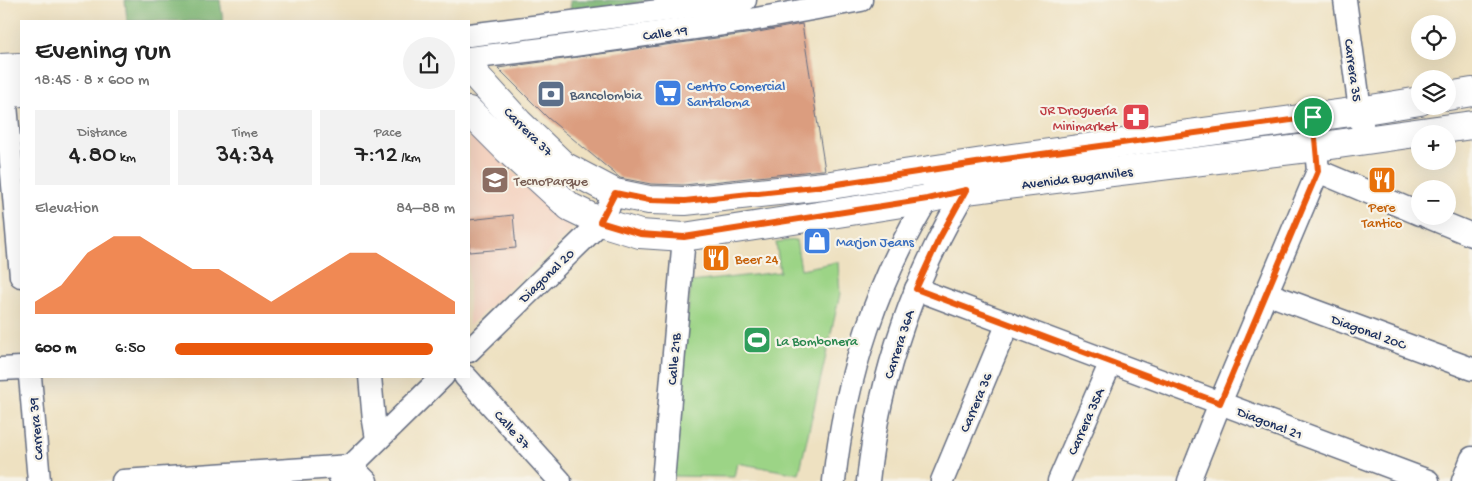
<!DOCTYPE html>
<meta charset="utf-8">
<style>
:root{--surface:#fff;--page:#f2f2f2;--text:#222;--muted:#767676;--accent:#ea580c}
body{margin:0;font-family:"Gochi Hand",sans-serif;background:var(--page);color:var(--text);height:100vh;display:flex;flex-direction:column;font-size:19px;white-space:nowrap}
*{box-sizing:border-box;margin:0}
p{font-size:16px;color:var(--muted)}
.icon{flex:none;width:28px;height:28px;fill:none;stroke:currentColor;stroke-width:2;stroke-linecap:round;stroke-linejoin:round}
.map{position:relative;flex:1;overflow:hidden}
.sheet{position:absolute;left:20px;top:20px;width:450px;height:358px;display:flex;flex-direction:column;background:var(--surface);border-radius:0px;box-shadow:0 5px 20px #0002}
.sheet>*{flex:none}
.buttons{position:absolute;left:1411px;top:15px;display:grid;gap:10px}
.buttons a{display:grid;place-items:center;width:45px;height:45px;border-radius:50%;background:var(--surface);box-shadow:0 5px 20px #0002;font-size:25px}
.pin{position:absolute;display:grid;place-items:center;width:42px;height:42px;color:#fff;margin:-21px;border:2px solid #fff;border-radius:50%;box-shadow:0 1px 5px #0007}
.round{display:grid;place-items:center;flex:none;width:52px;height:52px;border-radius:26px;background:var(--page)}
.head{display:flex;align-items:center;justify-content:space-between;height:85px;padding:0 15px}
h1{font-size:28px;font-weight:600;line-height:38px}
.figures{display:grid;grid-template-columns:repeat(3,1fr);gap:8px;height:85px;padding:5px 15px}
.figures div{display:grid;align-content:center;border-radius:0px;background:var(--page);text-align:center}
.figures b{font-size:25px;font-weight:600}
.figures small{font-size:14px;font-weight:400}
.figures p{font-size:14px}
.chart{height:140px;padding:10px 15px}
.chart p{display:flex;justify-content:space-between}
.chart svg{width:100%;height:90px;margin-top:5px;fill:var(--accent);opacity:.7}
ul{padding:0 15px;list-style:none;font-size:16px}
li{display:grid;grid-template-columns:80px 60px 1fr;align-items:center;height:38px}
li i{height:12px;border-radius:6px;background:var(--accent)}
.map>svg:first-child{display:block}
.built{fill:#f4d3c1}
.green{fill:#9cd486;stroke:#5c8272}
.forest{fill:#7db673;stroke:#4c7268}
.building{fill:#db9d7f}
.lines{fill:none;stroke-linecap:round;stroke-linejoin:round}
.street-casing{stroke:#656d81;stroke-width:25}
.secondary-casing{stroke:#656d81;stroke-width:30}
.street{stroke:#fff;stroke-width:22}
.secondary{stroke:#fff;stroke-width:28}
.route-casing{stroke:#fff;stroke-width:10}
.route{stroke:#ea580c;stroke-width:6}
.labels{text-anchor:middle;stroke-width:4.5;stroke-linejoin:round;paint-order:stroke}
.street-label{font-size:14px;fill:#1b2f5e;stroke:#f7f3e8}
.shop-label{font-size:14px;fill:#366cbe;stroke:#f7f3e8;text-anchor:start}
.service-label{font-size:14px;fill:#4e5e75;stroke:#f7f3e8;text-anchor:start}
.health-label{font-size:14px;fill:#be3a42;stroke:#f7f3e8;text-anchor:end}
.education-label{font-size:14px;fill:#785e54;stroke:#f7f3e8;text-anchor:start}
.food-label{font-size:14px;fill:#c56008;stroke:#f7f3e8}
.leisure-label{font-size:14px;fill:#27864d;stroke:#f7f3e8;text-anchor:start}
</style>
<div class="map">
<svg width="1472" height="481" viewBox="0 0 1472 481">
<rect width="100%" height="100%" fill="#f7f3e8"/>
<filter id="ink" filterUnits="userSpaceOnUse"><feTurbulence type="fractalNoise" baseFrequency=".02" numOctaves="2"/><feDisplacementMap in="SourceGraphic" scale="10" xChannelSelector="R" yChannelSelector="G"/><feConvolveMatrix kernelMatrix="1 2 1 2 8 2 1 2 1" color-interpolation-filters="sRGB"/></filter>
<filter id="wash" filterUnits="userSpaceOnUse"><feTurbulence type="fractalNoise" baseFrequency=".0096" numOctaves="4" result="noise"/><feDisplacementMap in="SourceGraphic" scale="20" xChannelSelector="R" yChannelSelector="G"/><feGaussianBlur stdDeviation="1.12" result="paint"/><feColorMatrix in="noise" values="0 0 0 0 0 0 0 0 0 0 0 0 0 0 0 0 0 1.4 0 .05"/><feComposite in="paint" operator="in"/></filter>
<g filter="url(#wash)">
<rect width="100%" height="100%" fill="#eee1c1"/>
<path class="built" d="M469,130L573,229L469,326Z"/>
<path class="green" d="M796,240L801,269L838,262L840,294L799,474L737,463L734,477L672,476L691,282L780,272L776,242Z"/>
<g class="forest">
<path d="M125,0H220L223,21H127Z"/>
<path d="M570,0H652L571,16Z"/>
</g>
<g id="blocks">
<g class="building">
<path d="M802,24L825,170H822L684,185L651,184L620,178L548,118L498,68L753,33Z"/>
<path d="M513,215L516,248L469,252V220Z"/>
</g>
</g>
</g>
<g filter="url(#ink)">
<use href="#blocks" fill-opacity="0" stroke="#656d81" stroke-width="1"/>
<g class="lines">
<defs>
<g id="street">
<path d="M1345,0L1364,139"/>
<path d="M469,35L745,0"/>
<path d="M469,58L567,46L751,20L861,0"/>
<path d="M5,93L21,276"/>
<path d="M1318,171L1420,214"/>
<path d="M1426,216L1472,235"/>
<path d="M916,289L1428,481"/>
<path d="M1266,293L1472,369"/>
<path d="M469,351L601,222L615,193"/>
<path d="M0,369L21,368"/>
<path d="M30,376L39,481"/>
<path d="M370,376L374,421L377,439"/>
<path d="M465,376L560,481"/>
<path d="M340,477L443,376"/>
<path d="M123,481L351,466L366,481"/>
<path d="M663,481L684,237"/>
<path d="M834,481C845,378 878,276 934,188"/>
<path d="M868,481C879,375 916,270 972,180"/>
<path d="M942,481L1008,323"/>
<path d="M1059,481L1111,362"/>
<path d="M1189,481L1220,403L1318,171L1313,117"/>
<path d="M1463,481L1472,458"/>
</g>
<g id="secondary">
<path d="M0,68L21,67"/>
<path d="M469,68L518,122L564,166L615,193L649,200L685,201L824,186L983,162L1359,111L1420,101"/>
<path d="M0,94L21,92"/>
<path d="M1448,96L1472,92"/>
<path d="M469,111L508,150L570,207L601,222L640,234L684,237L927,199L966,190L1316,147L1472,125"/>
</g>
</defs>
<use href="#street" class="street-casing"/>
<use href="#secondary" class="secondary-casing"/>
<use href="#street" class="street"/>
<use href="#secondary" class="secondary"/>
</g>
</g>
<g class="lines" filter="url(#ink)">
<defs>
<path id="route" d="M1313,117L1318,171L1220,403L916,289L939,239L966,190L927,199L684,237L640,234L600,222L615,193L649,200L685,201L824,186L983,162Z"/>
</defs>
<use href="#route" class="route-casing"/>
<use href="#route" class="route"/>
</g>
<defs>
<symbol id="supermarket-square" viewBox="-11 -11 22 22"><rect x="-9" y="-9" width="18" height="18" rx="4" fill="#3f7fe0" stroke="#f7f3e8"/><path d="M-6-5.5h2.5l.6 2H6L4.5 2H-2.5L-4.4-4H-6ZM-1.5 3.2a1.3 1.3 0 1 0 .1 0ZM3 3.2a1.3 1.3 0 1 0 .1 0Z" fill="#fff"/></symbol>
<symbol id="bank-square" viewBox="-11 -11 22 22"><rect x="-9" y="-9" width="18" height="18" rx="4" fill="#5c6f8a" stroke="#f7f3e8"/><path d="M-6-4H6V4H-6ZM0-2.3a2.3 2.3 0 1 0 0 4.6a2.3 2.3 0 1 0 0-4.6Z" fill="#fff"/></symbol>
<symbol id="pharmacy-square" viewBox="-11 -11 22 22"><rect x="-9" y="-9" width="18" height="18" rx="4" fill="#e0444e" stroke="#f7f3e8"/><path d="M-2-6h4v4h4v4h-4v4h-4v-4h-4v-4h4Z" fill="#fff"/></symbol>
<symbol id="university-square" viewBox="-11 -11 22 22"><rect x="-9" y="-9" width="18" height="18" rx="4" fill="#8d6e63" stroke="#f7f3e8"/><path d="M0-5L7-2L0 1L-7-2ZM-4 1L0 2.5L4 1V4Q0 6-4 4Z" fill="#fff"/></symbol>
<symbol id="restaurant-square" viewBox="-11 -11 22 22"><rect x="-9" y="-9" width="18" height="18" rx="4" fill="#e8710a" stroke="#f7f3e8"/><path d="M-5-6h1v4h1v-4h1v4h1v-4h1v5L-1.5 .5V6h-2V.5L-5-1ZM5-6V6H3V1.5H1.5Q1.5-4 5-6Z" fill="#fff"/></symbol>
<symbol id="shop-square" viewBox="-11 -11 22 22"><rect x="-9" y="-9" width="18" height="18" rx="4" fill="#3f7fe0" stroke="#f7f3e8"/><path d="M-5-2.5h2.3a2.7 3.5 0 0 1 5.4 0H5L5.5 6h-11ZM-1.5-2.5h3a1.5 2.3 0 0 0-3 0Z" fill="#fff"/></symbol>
<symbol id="stadium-square" viewBox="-11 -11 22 22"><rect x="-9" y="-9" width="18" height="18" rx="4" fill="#2e9e5b" stroke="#f7f3e8"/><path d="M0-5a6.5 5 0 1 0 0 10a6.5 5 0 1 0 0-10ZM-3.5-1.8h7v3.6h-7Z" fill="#fff"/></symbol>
</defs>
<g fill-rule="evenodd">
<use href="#supermarket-square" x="652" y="77" width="32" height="32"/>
<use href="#bank-square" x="535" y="78" width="32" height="32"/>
<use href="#pharmacy-square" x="1120" y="101" width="32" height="32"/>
<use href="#university-square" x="479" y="164" width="32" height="32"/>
<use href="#restaurant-square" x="1366" y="164" width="32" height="32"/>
<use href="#shop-square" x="801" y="225" width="32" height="32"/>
<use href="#restaurant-square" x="700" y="242" width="32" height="32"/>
<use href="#stadium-square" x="741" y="324" width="32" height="32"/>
</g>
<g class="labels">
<g class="street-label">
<text transform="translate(665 32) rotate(-8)" y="5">Calle 19</text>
<text transform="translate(1354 70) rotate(82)" y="5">Carrera 35</text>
<text transform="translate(529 131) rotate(45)" y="5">Carrera 37</text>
<text transform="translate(1077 177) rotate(-7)" y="5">Avenida Buganviles</text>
<text transform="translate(546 275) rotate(-44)" y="5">Diagonal 20</text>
<text transform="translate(1369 331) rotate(20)" y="5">Diagonal 20C</text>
<text transform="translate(898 344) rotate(-72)" y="5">Carrera 36A</text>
<text transform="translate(673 359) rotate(-85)" y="5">Calle 21B</text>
<text transform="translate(975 402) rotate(-67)" y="5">Carrera 36</text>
<text transform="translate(1085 421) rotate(-66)" y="5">Carrera 35A</text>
<text transform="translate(1270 422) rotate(21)" y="5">Diagonal 21</text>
<text transform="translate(35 429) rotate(-95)" y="5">Carrera 39</text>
<text transform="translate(513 429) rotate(48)" y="5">Calle 37</text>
</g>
<g class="shop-label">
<text x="687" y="90">Centro Comercial<tspan x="687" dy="16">Santaloma</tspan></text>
<text x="836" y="246">Marjon Jeans</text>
</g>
<g class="service-label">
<text x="570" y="99">Bancolombia</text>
</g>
<g class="health-label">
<text x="1117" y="114">JR Droguería<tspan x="1117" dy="16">Minimarket</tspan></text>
</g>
<g class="education-label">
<text x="514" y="185">TecnoParque</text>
</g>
<g class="food-label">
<text x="1382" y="211">Pere<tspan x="1382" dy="16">Tantico</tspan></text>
<text x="735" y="263" text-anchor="start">Beer 24</text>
</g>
<g class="leisure-label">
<text x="776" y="345">La Bombonera</text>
</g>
</g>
</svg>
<div class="buttons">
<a><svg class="icon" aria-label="locate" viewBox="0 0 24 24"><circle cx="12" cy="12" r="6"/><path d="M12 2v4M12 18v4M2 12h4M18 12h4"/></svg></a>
<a><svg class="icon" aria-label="layers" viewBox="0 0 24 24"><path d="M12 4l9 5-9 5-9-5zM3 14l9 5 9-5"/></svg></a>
<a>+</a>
<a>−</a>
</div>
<div class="pin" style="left:1313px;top:117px;background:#1e9e55"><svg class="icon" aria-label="arrive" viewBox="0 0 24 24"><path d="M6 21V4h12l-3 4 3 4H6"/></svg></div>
<section class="sheet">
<div class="head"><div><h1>Evening run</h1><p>18:45 · 8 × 600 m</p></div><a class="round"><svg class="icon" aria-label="share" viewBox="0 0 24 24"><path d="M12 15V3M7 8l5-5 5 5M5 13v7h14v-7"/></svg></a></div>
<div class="figures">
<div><p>Distance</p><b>4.80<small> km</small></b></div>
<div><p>Time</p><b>34:34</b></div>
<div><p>Pace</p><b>7:12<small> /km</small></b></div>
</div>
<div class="chart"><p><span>Elevation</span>84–88 m</p>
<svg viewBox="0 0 160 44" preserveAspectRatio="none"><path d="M0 44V38L10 30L20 14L30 6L40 6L50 14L60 22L70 22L80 30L90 38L100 30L110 22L120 14L130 14L140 22L150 30L160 38V44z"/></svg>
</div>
<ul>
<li><b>600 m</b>6:50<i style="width:92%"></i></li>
</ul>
</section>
</div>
